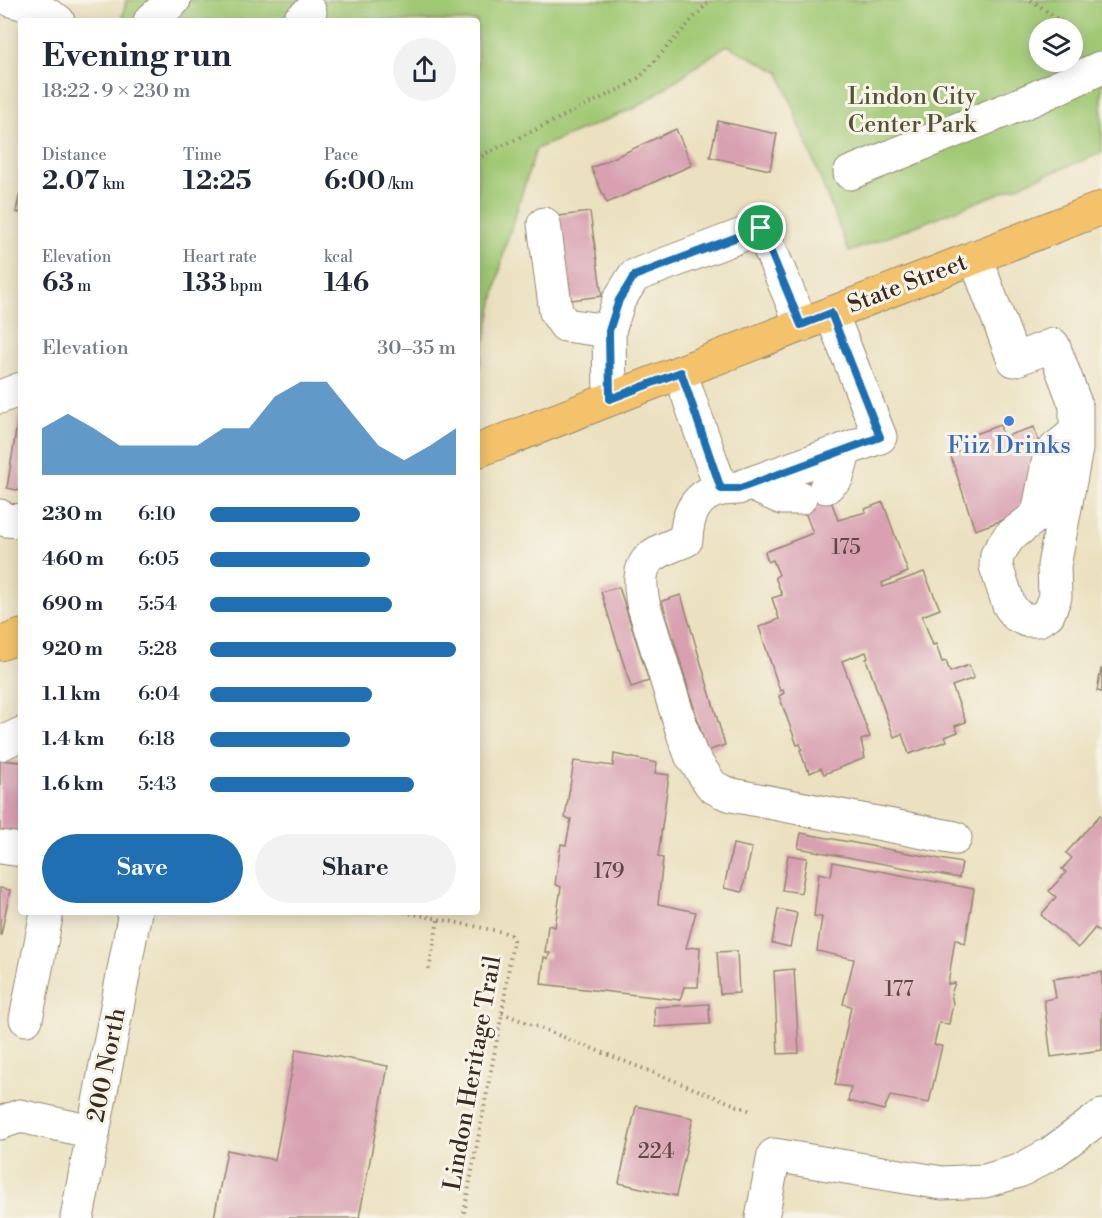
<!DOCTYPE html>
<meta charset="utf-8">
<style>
:root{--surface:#fff;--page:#f2f2f3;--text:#1f2937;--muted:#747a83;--accent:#1f6fb2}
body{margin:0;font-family:"Libre Bodoni",serif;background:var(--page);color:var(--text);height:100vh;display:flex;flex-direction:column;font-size:22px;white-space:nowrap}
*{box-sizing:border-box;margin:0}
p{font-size:20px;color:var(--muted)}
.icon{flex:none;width:33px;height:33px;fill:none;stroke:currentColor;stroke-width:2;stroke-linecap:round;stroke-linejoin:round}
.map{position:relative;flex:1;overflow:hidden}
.side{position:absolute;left:18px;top:18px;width:462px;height:897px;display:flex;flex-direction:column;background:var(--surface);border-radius:6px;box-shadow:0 3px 15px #0003}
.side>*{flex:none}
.buttons{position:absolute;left:1029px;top:18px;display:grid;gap:12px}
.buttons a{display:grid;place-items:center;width:54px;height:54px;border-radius:50%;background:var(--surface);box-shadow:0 3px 15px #0003;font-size:30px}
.pin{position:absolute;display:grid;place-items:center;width:51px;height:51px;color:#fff;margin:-26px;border:3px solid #fff;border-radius:50%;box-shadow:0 2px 6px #0007}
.round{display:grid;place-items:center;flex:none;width:63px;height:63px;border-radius:32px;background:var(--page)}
.overview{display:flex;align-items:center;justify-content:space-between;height:102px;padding:0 24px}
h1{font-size:33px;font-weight:700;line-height:45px}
.stats{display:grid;grid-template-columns:repeat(3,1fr);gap:9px;height:102px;padding:6px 24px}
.stats div{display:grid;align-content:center}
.stats b{font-size:26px;font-weight:700}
.stats small{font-size:16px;font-weight:400}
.stats p{font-size:16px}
.chart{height:168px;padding:12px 24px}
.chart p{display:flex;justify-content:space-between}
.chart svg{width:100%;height:108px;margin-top:6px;fill:var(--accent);opacity:.7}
.cta{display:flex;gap:12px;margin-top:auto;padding:12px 24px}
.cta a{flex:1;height:69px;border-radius:36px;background:var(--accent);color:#fff;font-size:24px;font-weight:700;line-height:69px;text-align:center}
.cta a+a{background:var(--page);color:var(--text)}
ul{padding:0 24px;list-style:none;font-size:20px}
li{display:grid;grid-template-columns:96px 72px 1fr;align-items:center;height:45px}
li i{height:15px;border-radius:8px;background:var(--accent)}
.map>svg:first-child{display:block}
.green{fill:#a1c974;stroke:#6e7a49;stroke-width:1.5;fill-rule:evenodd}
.building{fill:#d8a0b1}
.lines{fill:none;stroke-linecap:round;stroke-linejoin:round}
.minor-casing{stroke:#93866f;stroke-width:35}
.major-casing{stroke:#93866f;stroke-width:35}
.path{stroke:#93866f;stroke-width:4;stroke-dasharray:1.5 4.5;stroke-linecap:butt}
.minor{stroke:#fff;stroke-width:33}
.major{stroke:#f3c26a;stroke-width:33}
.route-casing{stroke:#fff;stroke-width:12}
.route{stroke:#1f6fb2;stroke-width:8}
.shop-dot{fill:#3f7fe0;stroke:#f7f3e8;stroke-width:2}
.labels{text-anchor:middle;stroke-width:6;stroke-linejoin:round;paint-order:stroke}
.number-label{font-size:21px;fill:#624843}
.park-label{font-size:24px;fill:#545234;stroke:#f7f3e8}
.street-label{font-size:24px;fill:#3b2a1e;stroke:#f7f3e8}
.shop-label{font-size:24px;fill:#366cbe;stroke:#f7f3e8}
</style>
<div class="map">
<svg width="1102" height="1218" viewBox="0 0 1102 1218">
<rect width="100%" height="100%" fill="#f7f3e8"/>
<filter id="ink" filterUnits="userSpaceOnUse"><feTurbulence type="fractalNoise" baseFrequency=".0167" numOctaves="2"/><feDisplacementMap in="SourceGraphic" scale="12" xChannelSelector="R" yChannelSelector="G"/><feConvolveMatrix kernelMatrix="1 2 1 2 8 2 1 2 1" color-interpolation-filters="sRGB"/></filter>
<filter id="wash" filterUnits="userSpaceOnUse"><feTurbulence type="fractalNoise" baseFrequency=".008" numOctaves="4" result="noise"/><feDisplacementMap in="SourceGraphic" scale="24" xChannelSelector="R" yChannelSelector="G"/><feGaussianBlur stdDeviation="1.35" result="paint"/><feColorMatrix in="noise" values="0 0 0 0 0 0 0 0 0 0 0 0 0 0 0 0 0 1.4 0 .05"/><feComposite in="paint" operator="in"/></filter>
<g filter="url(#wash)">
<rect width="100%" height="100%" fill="#ebe1c0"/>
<path class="green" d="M126,0H1102V153L849,252L779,72L727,45L637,107L536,149L505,247L477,376V21H122ZM1040,28H1072V62H1040Z"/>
<g id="blocks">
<g class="building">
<path d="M718,121L777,134L770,170L710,157Z"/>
<path d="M676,129L692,165L607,203L591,168Z"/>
<path d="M20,193H21V213L16,212Z"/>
<path d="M590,212L602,296L571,300L559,216Z"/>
<path d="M19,412H21V491L7,488Z"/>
<path d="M1000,425L1003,437L1034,427L1042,453L1031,510L975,530L950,454L971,447V449L976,447L972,435Z"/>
<path d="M822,476L838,520L866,512L865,509L883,502L908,572L882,583L883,587L924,572L940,609L922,616L933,645L936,644L942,662L946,661L950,672L969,665L974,678L952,686L966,722L955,726L958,732L945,737L947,741L909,754L902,734L894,737L866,659L868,658L866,652L842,661L870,737L861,740L865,758L824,774L821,768L810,773L809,769L807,770L800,750L802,749L800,744L797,745L779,696L784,693L783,690L780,691L759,627L779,619L772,598L782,595L775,577L779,575L773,560L768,562L765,552L813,533L795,486Z"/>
<path d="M619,587L649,681L631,687L601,592Z"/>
<path d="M681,595L725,745L707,751L662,601Z"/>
<path d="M1101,669L1102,670V692L1097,691Z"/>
<path d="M614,754L657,763L655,773L669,775L658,857L663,858L658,904L696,912L686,948L700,947L698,987H684L680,1000L541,984L544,957L548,959L550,953H545L548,925L555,927L561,887L555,884L561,844L566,845L571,819L565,818L574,761L613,766Z"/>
<path d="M0,760L21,762V836L0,834Z"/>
<path d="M1100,815L1102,817V934L1095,928L1078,948L1041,915L1056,897L1049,891L1066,872L1062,869L1072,858L1066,853Z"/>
<path d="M801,833L962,863L959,878L798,848Z"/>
<path d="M733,844L752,848L742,892L724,888Z"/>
<path d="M788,855L807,858L801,893L782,890Z"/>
<path d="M833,862L974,889L965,944L955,939L948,984L955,983L951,994L953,1003L949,1024L939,1023L934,1045L942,1046L929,1103L890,1096L884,1110L848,1101L851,1087L835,1085L851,1006L843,1004L854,959L817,951L822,917L814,916L819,873L831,876Z"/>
<path d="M0,888L10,890L1,935H0Z"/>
<path d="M778,909L797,913L790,947L772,943Z"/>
<path d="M737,951L739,993L720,994L717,952Z"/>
<path d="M794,969L799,1053L778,1054L774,971Z"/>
<path d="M1102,972V1050L1051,1057L1044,1000L1056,998L1053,979Z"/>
<path d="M709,1004L710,1024L655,1027L654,1007Z"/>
<path d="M296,1049L388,1066L359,1218H214L227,1150L275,1160Z"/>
<path d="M636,1106L693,1118L676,1196L619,1183Z"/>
</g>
</g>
</g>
<g filter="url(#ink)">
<use href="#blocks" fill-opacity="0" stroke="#93866f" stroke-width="1.5"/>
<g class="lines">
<defs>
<g id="minor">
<path d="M11,0L33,6L58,21"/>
<path d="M150,21L174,0"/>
<path d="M299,21L310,12"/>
<path d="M850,173L1033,99L1100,68"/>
<path d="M544,224L556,312L565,325L609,331"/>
<path d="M975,257L1014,360L1053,345L1076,406V449L1054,566L1055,597L1048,614L1038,620H1026L1016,615L1009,605L996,566L997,555L1009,537L1035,517L1039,509L1048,463L1055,449L1076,432"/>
<path d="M680,372L721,489C695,495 687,515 686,540C649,555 635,558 643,603L683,733L691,755L712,786L721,791L732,795L955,838"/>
<path d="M0,397L21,389"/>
<path d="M610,399L609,331L619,300L634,276L761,228L802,325"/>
<path d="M751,484L782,498H800"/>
<path d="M826,487L837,477L845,450"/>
<path d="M721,489L738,488L880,437L831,313"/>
<path d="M0,516L6,520L21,521"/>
<path d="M0,744L21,734"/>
<path d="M0,847L21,850"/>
<path d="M26,1019L47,912"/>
<path d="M0,1123L20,1116L93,1132"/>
<path d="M77,1218L135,912"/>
<path d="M762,1218L774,1155L942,1183L985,1181L1019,1171L1050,1154L1102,1116"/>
</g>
<g id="major">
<path d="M477,451L1102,208"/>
<path d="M0,644L21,636"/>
</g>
</defs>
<use href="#minor" class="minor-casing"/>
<use href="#major" class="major-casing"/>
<g class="path">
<path d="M1031,0L1070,28"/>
<path d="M477,160L485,154L628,85L640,77L710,0"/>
<path d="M404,912L503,932L510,935L513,940L502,1013L463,1218"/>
<path d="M429,969L438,920"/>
<path d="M502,1013L751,1111"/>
</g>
<use href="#minor" class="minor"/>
<use href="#major" class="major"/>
</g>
</g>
<g class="lines" filter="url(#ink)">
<defs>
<path id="route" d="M761,228L801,325L831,313L880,437L738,489H721L681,372L610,399L609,331L619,300L634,276Z"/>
</defs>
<use href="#route" class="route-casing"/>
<use href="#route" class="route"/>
</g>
<circle class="shop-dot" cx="1009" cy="421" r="6"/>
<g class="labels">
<g class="number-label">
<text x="846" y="554">175</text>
<text x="609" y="878">179</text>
<text x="899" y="996">177</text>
<text x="656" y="1158">224</text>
</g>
<g class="park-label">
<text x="912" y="104">Lindon City<tspan x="912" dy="28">Center Park</tspan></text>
</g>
<g class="street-label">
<text transform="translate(907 283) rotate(-21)" y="8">State Street</text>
<text transform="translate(106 1065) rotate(-79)" y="8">200 North</text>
<text transform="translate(472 1073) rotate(-80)" y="8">Lindon Heritage Trail</text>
</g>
<g class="shop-label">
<text x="1009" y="453">Fiiz Drinks</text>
</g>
</g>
</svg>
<div class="buttons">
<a><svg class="icon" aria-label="layers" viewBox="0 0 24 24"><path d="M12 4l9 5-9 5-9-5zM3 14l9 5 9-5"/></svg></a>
</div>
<div class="pin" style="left:761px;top:228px;background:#1e9e55"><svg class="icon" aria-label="arrive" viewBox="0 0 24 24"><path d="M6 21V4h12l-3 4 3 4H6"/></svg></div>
<section class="side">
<div class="overview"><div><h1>Evening run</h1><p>18:22 · 9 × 230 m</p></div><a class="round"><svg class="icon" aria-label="share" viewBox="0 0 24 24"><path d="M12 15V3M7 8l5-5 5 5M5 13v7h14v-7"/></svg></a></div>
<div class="stats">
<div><p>Distance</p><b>2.07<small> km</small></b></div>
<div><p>Time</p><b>12:25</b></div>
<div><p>Pace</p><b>6:00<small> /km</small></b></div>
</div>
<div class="stats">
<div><p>Elevation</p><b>63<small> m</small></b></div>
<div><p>Heart rate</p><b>133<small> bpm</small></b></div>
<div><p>kcal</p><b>146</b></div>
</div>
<div class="chart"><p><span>Elevation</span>30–35 m</p>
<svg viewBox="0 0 160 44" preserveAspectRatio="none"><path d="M0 44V25L10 19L20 25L30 32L40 32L50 32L60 32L70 25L80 25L90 12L100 6L110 6L120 19L130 32L140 38L150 32L160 25V44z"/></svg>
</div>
<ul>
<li><b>230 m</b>6:10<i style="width:61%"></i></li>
<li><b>460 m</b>6:05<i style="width:65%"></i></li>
<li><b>690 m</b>5:54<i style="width:74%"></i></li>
<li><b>920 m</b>5:28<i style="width:100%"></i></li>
<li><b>1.1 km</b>6:04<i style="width:66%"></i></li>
<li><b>1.4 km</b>6:18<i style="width:57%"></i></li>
<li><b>1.6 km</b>5:43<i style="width:83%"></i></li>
</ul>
<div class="cta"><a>Save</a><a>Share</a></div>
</section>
</div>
